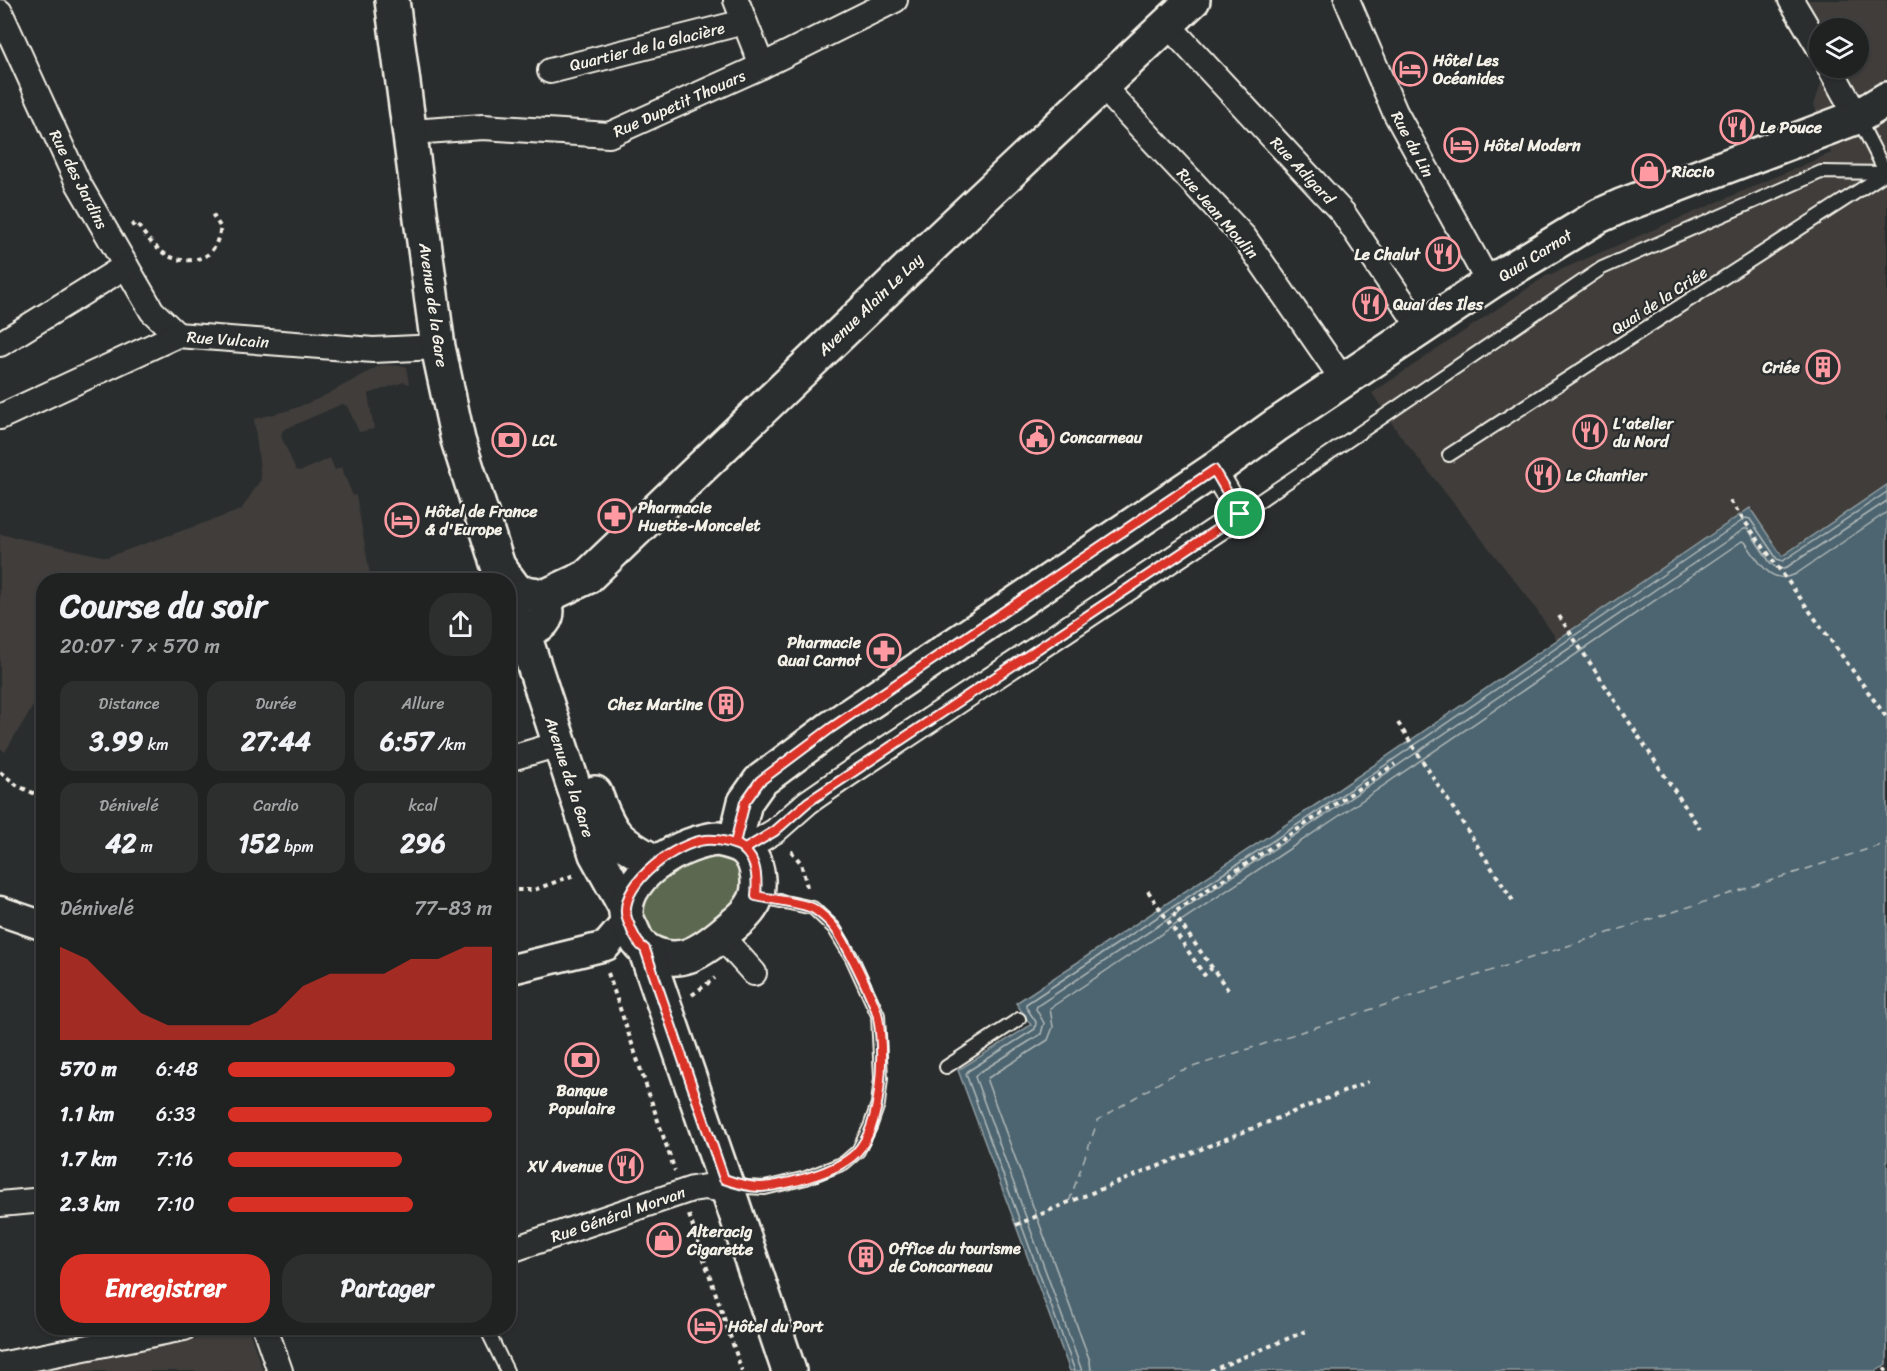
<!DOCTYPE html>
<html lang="fr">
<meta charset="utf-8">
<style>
:root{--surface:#202222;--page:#2d2f2f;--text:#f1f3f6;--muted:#a2a4a5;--line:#3d3f40;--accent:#d93025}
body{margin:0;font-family:Sriracha,sans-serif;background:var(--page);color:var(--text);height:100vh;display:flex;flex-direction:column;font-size:22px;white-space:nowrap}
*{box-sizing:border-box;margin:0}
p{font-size:20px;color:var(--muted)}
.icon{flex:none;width:33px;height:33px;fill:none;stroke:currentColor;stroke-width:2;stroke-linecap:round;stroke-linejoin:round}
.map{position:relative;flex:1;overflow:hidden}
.panel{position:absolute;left:36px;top:573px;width:480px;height:762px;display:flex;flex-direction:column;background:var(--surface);border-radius:24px;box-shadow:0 2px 4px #0004,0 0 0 2px var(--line)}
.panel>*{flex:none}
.controls{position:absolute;left:1809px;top:18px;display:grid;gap:12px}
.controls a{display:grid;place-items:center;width:60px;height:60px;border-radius:50%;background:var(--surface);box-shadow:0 2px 4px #0004,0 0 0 2px var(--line);font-size:30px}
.pin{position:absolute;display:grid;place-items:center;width:51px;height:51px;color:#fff;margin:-26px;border:3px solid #fff;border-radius:50%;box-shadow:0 2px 6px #0007}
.round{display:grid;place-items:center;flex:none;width:63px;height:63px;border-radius:24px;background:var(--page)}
.head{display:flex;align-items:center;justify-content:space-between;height:102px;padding:0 24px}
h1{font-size:33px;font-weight:700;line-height:45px}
.stats{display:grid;grid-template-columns:repeat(3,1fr);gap:9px;height:102px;padding:6px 24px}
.stats div{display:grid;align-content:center;border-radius:15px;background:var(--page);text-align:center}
.stats b{font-size:26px;font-weight:700}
.stats small{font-size:16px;font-weight:400}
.stats p{font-size:16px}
.chart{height:168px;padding:12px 24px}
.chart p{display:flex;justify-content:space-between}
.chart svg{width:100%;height:108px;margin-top:6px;fill:var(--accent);opacity:.7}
.cta{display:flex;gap:12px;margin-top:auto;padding:12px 24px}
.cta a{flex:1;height:69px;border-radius:24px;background:var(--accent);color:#fff;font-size:24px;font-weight:700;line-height:69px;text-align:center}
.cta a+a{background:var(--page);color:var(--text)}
ul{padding:0 24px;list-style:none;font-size:20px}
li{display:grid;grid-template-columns:96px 72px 1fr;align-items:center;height:45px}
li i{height:15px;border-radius:8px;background:var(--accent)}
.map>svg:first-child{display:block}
.built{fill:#3f3d3a;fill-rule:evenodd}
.green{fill:#5c684f;stroke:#a8ac9c;stroke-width:1.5}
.water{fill:#4d6571;stroke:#909da1;stroke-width:1.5}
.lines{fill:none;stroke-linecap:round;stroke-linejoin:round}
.shore{stroke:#b1b9b8;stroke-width:1.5}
.ferry{stroke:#b1b9b8;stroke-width:1.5;stroke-dasharray:8 6;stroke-linecap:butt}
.service-casing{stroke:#f4f1e8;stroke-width:16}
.minor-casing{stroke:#f4f1e8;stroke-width:28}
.tertiary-casing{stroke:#f4f1e8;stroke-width:33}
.secondary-casing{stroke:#f4f1e8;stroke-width:38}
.path{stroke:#f4f1e8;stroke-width:4;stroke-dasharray:4.5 4.5;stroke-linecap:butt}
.service{stroke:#2a2d2e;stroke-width:12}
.minor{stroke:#2a2d2e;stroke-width:24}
.tertiary{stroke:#2a2d2e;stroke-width:28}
.secondary{stroke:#2a2d2e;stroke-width:33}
.route-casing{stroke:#fff;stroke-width:12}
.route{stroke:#d93025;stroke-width:8}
.labels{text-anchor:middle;stroke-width:4.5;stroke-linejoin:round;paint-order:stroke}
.street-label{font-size:16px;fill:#f4f1e8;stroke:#2a2d2e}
.poi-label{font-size:16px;font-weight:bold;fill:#f4f1e8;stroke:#2a2d2e;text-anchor:start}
</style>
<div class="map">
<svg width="1887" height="1371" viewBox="0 0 1887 1371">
<rect width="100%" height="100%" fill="#2a2d2e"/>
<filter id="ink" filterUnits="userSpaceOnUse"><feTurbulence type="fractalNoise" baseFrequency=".0167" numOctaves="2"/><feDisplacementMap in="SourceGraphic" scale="12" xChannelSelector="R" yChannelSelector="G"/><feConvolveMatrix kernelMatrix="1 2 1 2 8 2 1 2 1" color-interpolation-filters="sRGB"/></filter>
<g filter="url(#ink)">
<g class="built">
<path d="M1774,0H1887V485L1782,556L1750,509L1557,640L1529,599L1399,434L1372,393L1546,276L1831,153L1814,105L1822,80ZM1820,28H1858V68H1820Z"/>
<path d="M381,365L406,366L409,384L404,382L368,394L374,429L359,432L347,406L342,404L283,430L281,436L296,470L301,471L330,458L335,470L341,467L353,496L356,495L371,580H44L43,690L5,752L0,748V534L107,557L241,510L261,479L254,419L290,410L320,398Z"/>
<path d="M248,1328L263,1371H38L50,1369Z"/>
</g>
<path class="green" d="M709,852L739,861C746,893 740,900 715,919C706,926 696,937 686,942C663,953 637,928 642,906C647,884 690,860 709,852Z"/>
<path class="water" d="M1887,485V1364L1875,1371H1070L958,1070L1031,1025L1016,1003L1323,800L1750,508L1782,556Z"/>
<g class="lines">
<g class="shore">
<path d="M1075,1371L966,1074L968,1071L1035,1029L1036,1022L1026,1007V1004L1327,805L1746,518L1750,519L1777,559L1783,561L1887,492"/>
<path d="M1082,1371L975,1077L977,1074L1041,1034L1044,1023L1036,1009L1037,1006L1331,811L1744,529H1748L1771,564L1777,568L1784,569L1887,501"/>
<path d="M1091,1371L1090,1361L987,1081L988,1078L1048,1040L1053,1027L1050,1008L1336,818L1742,541L1745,542C1758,560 1770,587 1796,574L1887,512"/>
</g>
<path class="ferry" d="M1069,1202L1098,1120L1177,1072L1887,843"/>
<defs>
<g id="service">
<path d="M1858,118L1886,173"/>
<path d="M1449,455L1886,173"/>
<path d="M1240,514L1602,268L1821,172L1886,173"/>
<path d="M946,1067L1019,1019"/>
<path d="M729,1181L746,1187L765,1188L806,1178L844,1163L858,1151L870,1127L878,1104L881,1078L878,1015L852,958L834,928L813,908L757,896"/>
<path d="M486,1328L507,1371"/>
</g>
<g id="minor">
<path d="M736,0L762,66"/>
<path d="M1347,0L1395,112L1481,269L1492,281"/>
<path d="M1791,0L1820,49"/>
<path d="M0,12L78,183L152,311L177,335"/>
<path d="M1167,24L1343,213L1421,329"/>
<path d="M1830,68L1857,117"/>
<path d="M550,71L744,22"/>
<path d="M1101,85L1244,237L1343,380"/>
<path d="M411,132L483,127L609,135L762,66L895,0"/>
<path d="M0,344L126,266"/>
<path d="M0,417L177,335L373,350L438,347"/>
<path d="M508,759L559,744"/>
<path d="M745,849L775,831L808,802L847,775L1240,514L1214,470"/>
<path d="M720,935L754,973"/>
<path d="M0,1204L44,1200"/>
<path d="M508,1251L692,1189L705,1187L728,1190"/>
<path d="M265,1328L280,1371"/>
<path d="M0,1365L184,1328"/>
</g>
<g id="tertiary">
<path d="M0,911L44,926"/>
<path d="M508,970L606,946L628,920"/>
</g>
<g id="secondary">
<path d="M392,0L438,347L458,440L498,566L520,596"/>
<path d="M542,598L587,577L934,244L1193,0"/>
<path d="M515,619C529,636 554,623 545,603C538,587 512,593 513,611C513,621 522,633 526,641L596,854L626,908"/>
<path d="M595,793C610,835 617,842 657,863"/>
<path d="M718,839C727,841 737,843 744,848C759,860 763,891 751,907C745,917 734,924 725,932C701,952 679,968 648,951C638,945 636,939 632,930C629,924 626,918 626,913C624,873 685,841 718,839Z"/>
<path d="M735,843L745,802L760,781L831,728L1214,470L1275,426L1492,281L1599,216L1621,206L1857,117L1887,99"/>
<path d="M645,949L728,1190L789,1371"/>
</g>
</defs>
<use href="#service" class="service-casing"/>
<use href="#minor" class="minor-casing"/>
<use href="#tertiary" class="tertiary-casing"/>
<use href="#secondary" class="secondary-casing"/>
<g class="path">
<path d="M131,226L136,223C150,242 165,263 192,260C200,259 207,257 212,250C217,244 219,235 221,228L211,212"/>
<path d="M1730,501L1887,718"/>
<path d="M1559,616L1700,829"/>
<path d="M1398,723L1515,904"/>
<path d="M0,772L18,786L44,798"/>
<path d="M791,851L801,863L807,887"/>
<path d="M508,890H534L574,875"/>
<path d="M1148,891L1204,975L1212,968"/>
<path d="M608,973L675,1171"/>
<path d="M1228,990L1173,913L1395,764"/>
<path d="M692,995L715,978"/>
<path d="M689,1215L742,1371"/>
<path d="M1016,1225L1069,1202L1368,1082"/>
<path d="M431,1329L438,1328"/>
<path d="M1210,1371L1306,1331"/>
<path d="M1884,1371L1887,1369"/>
</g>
<use href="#service" class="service"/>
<use href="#minor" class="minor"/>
<use href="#tertiary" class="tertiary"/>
<use href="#secondary" class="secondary"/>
</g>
</g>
<g class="lines" filter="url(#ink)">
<defs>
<path id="route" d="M1240,514L808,802L775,831L745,849C732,842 720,839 705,840C677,843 623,881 626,913C626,919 630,925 632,931C636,939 638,944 645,949L724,1179C757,1191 766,1188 799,1180C818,1175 842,1167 856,1153C883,1125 884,1053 878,1017C875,1002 845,940 834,927C829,921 820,913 814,909C804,903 769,899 756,896C758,873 756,855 735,843L745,802L760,781L831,728L1214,470L1240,514"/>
</defs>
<use href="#route" class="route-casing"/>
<use href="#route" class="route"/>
</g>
<defs>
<symbol id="hotel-ring" viewBox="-11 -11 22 22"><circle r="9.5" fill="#2a2d2e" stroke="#ff9aa2" stroke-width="1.5"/><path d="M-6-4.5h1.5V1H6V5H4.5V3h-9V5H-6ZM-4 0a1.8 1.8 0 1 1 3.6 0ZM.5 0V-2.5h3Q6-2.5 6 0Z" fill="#ff9aa2"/></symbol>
<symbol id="restaurant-ring" viewBox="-11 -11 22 22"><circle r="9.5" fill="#2a2d2e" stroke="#ff9aa2" stroke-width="1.5"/><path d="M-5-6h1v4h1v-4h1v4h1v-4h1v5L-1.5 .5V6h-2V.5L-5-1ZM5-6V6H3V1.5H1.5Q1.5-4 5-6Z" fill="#ff9aa2"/></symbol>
<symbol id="shop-ring" viewBox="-11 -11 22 22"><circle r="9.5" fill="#2a2d2e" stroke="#ff9aa2" stroke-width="1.5"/><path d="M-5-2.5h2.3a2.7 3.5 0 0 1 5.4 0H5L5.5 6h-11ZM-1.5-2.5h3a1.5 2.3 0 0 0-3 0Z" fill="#ff9aa2"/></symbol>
<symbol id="building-ring" viewBox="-11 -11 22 22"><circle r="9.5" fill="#2a2d2e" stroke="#ff9aa2" stroke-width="1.5"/><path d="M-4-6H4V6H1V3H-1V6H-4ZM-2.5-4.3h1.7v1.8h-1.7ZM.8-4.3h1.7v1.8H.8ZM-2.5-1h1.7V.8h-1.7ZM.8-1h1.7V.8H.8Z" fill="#ff9aa2"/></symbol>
<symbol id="civic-ring" viewBox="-11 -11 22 22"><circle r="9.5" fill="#2a2d2e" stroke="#ff9aa2" stroke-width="1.5"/><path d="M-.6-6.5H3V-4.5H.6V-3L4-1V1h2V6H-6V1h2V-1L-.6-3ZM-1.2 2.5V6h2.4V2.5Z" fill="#ff9aa2"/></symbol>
<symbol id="bank-ring" viewBox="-11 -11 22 22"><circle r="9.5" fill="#2a2d2e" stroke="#ff9aa2" stroke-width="1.5"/><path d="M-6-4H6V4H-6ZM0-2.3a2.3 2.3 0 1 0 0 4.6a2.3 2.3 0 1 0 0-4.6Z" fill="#ff9aa2"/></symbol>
<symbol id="pharmacy-ring" viewBox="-11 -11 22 22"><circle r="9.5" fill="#2a2d2e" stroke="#ff9aa2" stroke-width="1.5"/><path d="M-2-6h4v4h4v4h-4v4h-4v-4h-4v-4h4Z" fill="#ff9aa2"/></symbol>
</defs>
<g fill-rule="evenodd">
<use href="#hotel-ring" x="1391" y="50" width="38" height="38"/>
<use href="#restaurant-ring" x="1718" y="108" width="38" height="38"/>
<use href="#hotel-ring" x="1442" y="126" width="38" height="38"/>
<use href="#shop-ring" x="1630" y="152" width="38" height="38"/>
<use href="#restaurant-ring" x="1424" y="235" width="38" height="38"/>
<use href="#restaurant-ring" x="1351" y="285" width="38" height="38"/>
<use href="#building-ring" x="1804" y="348" width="38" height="38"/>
<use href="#restaurant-ring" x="1571" y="413" width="38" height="38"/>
<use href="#civic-ring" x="1018" y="418" width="38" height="38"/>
<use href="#bank-ring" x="490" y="421" width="38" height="38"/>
<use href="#restaurant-ring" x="1524" y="456" width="38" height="38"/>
<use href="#pharmacy-ring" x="596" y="497" width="38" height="38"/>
<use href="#hotel-ring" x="383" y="501" width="38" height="38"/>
<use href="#pharmacy-ring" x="865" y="632" width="38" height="38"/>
<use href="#building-ring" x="707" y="685" width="38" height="38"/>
<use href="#bank-ring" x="563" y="1041" width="38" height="38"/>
<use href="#restaurant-ring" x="607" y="1147" width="38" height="38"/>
<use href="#shop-ring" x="645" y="1221" width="38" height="38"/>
<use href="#building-ring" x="847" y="1238" width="38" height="38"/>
<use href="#hotel-ring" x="686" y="1307" width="38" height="38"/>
</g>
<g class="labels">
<g class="street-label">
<text transform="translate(647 46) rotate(-14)" y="6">Quartier de la Glacière</text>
<text transform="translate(679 103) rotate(-24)" y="6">Rue Dupetit Thouars</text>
<text transform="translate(1413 144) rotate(62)" y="6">Rue du Lin</text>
<text transform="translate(1303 170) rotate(47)" y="6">Rue Adigard</text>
<text transform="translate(79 179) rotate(63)" y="6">Rue des Jardins</text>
<text transform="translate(1218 213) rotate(49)" y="6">Rue Jean Moulin</text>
<text transform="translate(1535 255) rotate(-32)" y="6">Quai Carnot</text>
<text transform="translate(1659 300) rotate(-33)" y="6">Quai de la Criée</text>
<text transform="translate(870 304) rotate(-44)" y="6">Avenue Alain Le Lay</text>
<text transform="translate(434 305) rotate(82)" y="6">Avenue de la Gare</text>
<text transform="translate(228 339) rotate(4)" y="6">Rue Vulcain</text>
<text transform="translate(570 777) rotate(72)" y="6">Avenue de la Gare</text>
<text transform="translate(618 1214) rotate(-19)" y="6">Rue Général Morvan</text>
</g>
<g class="poi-label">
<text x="1433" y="66">Hôtel Les<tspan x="1433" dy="18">Océanides</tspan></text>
<text x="1760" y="133">Le Pouce</text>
<text x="1484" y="151">Hôtel Modern</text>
<text x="1672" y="177">Riccio</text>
<text x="1420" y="260" text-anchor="end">Le Chalut</text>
<text x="1393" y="310">Quai des Iles</text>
<text x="1800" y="373" text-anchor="end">Criée</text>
<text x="1613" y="429">L'atelier<tspan x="1613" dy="18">du Nord</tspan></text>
<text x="1060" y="443">Concarneau</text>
<text x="532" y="446">LCL</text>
<text x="1566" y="481">Le Chantier</text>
<text x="638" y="513">Pharmacie<tspan x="638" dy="18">Huette-Moncelet</tspan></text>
<text x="425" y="517">Hôtel de France<tspan x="425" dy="18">&amp; d'Europe</tspan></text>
<text x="861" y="648" text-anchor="end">Pharmacie<tspan x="861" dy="18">Quai Carnot</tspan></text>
<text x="703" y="710" text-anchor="end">Chez Martine</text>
<text x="582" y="1096" text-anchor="middle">Banque<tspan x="582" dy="18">Populaire</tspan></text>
<text x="603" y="1172" text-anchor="end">XV Avenue</text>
<text x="687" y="1237">Alteracig<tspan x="687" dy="18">Cigarette</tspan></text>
<text x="889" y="1254">Office du tourisme<tspan x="889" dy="18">de Concarneau</tspan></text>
<text x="728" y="1332">Hôtel du Port</text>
</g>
</g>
</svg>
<div class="controls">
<a><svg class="icon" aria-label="layers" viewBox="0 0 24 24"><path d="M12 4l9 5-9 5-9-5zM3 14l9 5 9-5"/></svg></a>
</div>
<div class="pin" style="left:1240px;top:514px;background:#1e9e55"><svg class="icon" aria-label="arrive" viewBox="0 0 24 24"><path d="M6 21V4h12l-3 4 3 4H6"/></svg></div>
<section class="panel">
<div class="head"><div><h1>Course du soir</h1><p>20:07 · 7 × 570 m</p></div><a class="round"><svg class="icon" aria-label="share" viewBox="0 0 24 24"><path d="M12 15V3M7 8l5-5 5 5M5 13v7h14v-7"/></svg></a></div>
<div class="stats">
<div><p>Distance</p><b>3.99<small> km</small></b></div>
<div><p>Durée</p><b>27:44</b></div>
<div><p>Allure</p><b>6:57<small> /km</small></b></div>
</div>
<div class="stats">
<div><p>Dénivelé</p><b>42<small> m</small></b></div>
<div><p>Cardio</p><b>152<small> bpm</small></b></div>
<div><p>kcal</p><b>296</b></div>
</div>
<div class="chart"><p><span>Dénivelé</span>77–83 m</p>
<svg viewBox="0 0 160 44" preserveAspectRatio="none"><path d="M0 44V6L10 11L20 22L30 33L40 38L50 38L60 38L70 38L80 33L90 22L100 17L110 17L120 17L130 11L140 11L150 6L160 6V44z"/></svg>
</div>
<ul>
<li><b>570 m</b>6:48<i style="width:86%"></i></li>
<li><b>1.1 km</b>6:33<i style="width:100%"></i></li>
<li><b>1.7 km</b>7:16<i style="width:66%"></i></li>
<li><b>2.3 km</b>7:10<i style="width:70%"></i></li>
</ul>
<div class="cta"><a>Enregistrer</a><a>Partager</a></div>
</section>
</div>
